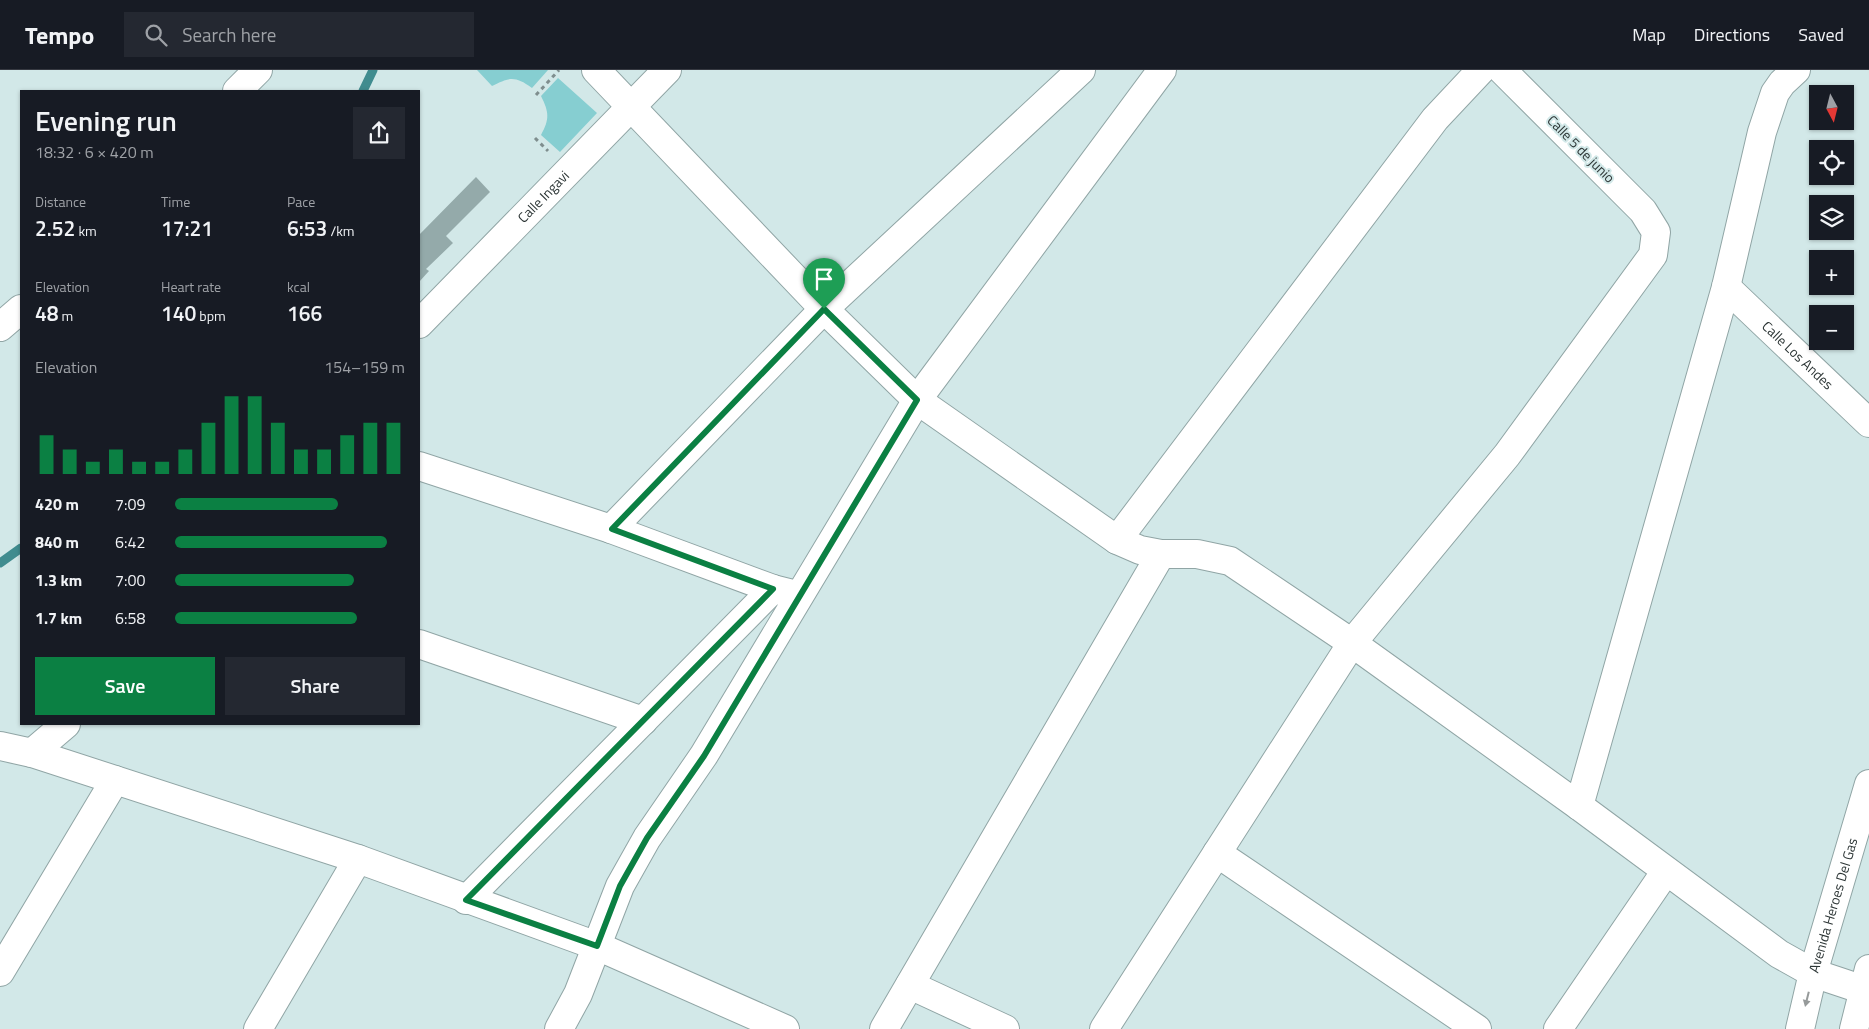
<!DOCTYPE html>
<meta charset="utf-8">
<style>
:root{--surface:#171b24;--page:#242831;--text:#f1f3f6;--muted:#9ea1a6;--line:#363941;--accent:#0b8043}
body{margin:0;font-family:"Titillium Web",sans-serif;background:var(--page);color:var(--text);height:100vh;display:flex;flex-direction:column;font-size:19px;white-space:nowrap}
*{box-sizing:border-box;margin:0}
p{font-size:16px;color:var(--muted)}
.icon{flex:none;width:28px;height:28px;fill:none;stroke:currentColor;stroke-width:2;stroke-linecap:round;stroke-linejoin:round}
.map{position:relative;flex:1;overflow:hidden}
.panel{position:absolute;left:20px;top:20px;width:400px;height:635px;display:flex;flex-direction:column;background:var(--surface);border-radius:0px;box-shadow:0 1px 4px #0004}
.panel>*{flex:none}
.needle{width:32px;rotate:173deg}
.fabs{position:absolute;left:1809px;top:15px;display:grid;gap:10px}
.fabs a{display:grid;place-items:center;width:45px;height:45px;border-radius:0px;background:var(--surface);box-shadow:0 1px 4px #0004;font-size:25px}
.pin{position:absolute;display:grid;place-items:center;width:42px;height:42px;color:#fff;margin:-51px -21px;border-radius:50% 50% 50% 0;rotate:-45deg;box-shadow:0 0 5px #0007}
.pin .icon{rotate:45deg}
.round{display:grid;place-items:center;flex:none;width:52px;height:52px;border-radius:0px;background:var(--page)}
.overview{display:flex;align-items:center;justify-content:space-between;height:85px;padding:0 15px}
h1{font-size:28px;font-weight:600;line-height:38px}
.stats{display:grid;grid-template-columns:repeat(3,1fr);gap:8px;height:85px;padding:5px 15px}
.stats div{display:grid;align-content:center}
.stats b{font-size:21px;font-weight:600}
.stats small{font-size:14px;font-weight:400}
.stats p{font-size:14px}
.chart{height:140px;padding:10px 15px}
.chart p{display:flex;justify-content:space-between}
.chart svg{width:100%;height:90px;margin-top:5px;stroke:var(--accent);stroke-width:6}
.cta{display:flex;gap:10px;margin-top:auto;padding:10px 15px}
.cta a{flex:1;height:58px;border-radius:0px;background:var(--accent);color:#fff;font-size:20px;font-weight:600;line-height:58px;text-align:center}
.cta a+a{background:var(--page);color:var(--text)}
ul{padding:0 15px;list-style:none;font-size:16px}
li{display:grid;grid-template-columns:80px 60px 1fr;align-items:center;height:38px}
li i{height:12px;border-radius:6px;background:var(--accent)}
header{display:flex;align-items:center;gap:30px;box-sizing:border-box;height:70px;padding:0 25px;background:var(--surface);border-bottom:1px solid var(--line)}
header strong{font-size:24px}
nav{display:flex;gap:28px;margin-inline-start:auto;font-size:18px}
.search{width:350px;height:45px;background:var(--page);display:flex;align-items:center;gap:12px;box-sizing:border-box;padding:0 18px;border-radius:0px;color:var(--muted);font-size:19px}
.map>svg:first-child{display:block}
.green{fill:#86ced1}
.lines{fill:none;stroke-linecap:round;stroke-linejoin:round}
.stream{stroke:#408c8f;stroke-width:9}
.building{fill:#94aaaa}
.street-casing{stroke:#90a5a5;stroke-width:30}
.secondary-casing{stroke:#90a5a5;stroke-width:30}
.path{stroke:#7f8e8e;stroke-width:3;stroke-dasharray:4 4;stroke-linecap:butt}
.street{stroke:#fff;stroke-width:28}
.secondary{stroke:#fff;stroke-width:28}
.oneway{fill:#969a9a}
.route-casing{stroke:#fff;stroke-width:10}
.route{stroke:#0b8043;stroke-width:6}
.labels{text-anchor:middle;stroke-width:4;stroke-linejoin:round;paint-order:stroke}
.street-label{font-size:14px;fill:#2c3535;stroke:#d2e8e8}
</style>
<header>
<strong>Tempo</strong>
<div class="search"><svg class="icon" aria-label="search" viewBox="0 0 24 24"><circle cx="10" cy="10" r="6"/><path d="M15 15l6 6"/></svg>Search here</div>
<nav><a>Map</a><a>Directions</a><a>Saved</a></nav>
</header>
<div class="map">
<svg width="1869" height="959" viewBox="0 0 1869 959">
<rect width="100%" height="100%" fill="#d2e8e8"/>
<g class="green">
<path d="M477,0H548L532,18C515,6 510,7 492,16Z"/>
<path d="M558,8L597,43L560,82L541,65C550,49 549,42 541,26Z"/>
</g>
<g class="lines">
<g class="stream">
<path d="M363,21L373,0"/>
<path d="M0,493L21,478"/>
</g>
</g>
<path class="building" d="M476,107L490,122L446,166L453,173L426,199L429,201L419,212V165Z"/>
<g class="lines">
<defs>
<g id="street">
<path d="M596,0L824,239L917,330L1117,470L1140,480L1161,484H1197L1230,491L1352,573L1579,736L1779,884L1813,903L1864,920"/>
<path d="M237,21L258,0"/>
<path id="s1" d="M1726,217L1869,353"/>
<path id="s2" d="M419,254L667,0"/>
<path d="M0,257L21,239"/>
<path d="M419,396L611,459L773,519L789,523"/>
<path d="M611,459L824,239L1081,0"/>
<path d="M1117,470L1435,49L1481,0"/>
<path d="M419,574L643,651"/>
<path d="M0,676L32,683L358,789L597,876L785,959"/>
<path d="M32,683L66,654"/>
<path d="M1579,736L1726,217L1762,62L1775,23L1782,13L1796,0"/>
<path d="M1217,783L1477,959"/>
<path d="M466,830L773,519"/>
<path d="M0,902L115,710"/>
<path d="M910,915L1005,959"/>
<path d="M258,959L358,789"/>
<path d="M559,959L578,924L620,816L647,768L704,685L917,330L1162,0"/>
<path d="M884,959L1161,484"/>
<path d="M1104,959L1352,573L1507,385L1653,185L1656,162L1643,141L1502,0"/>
<path d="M1558,959L1666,801"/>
</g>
<g id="secondary">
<path id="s3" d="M1800,959L1813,903L1869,714"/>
<path d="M1854,959L1869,899"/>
</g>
</defs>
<use href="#street" class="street-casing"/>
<use href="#secondary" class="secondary-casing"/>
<g class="path">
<path d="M536,25L559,0"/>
<path d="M535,68L548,81"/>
</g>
<use href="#street" class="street"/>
<use href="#secondary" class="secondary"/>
</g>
<defs><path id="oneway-solid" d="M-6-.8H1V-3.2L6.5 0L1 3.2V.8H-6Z" transform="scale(1.25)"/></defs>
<use class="oneway" href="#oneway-solid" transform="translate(1807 929) rotate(104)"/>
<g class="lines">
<defs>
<path id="route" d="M824,239L917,330L704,686L647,768L620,816L597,876L466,830L773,519L612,459Z"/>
</defs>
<use href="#route" class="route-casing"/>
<use href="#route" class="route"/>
</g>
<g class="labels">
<g class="street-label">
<text transform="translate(1581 79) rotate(45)" y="5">Calle 5 de junio</text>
<text dy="5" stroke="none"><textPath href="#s2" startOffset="178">Calle Ingavi</textPath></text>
<text dy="5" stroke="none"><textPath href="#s1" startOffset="99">Calle Los Andes</textPath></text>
<text dy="5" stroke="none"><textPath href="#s3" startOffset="128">Avenida Heroes Del Gas</textPath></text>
</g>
</g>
</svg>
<div class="fabs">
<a><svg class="needle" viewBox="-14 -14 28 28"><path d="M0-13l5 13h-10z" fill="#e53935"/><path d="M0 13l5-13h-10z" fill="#9ea1a6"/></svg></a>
<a><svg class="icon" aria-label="locate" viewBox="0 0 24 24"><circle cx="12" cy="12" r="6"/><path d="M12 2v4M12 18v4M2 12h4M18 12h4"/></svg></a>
<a><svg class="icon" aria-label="layers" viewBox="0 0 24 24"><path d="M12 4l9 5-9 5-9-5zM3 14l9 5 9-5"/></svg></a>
<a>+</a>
<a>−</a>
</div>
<div class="pin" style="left:824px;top:239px;background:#1e9e55"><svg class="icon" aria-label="arrive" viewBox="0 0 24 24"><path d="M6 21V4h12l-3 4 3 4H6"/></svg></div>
<section class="panel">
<div class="overview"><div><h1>Evening run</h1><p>18:32 · 6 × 420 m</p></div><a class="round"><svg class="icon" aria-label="share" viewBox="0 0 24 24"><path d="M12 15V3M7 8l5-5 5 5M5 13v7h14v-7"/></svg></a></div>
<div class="stats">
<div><p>Distance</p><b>2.52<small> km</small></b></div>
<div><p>Time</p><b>17:21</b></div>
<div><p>Pace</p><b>6:53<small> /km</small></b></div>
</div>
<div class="stats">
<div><p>Elevation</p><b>48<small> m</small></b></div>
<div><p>Heart rate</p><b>140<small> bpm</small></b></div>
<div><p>kcal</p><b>166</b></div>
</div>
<div class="chart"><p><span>Elevation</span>154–159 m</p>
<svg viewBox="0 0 160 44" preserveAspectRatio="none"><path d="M5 44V25M15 44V32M25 44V38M35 44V32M45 44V38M55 44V38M65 44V32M75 44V19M85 44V6M95 44V6M105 44V19M115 44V32M125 44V32M135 44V25M145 44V19M155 44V19"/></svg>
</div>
<ul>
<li><b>420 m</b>7:09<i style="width:71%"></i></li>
<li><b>840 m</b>6:42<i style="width:92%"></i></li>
<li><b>1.3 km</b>7:00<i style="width:78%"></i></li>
<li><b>1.7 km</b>6:58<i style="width:79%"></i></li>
</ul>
<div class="cta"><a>Save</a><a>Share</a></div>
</section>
</div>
